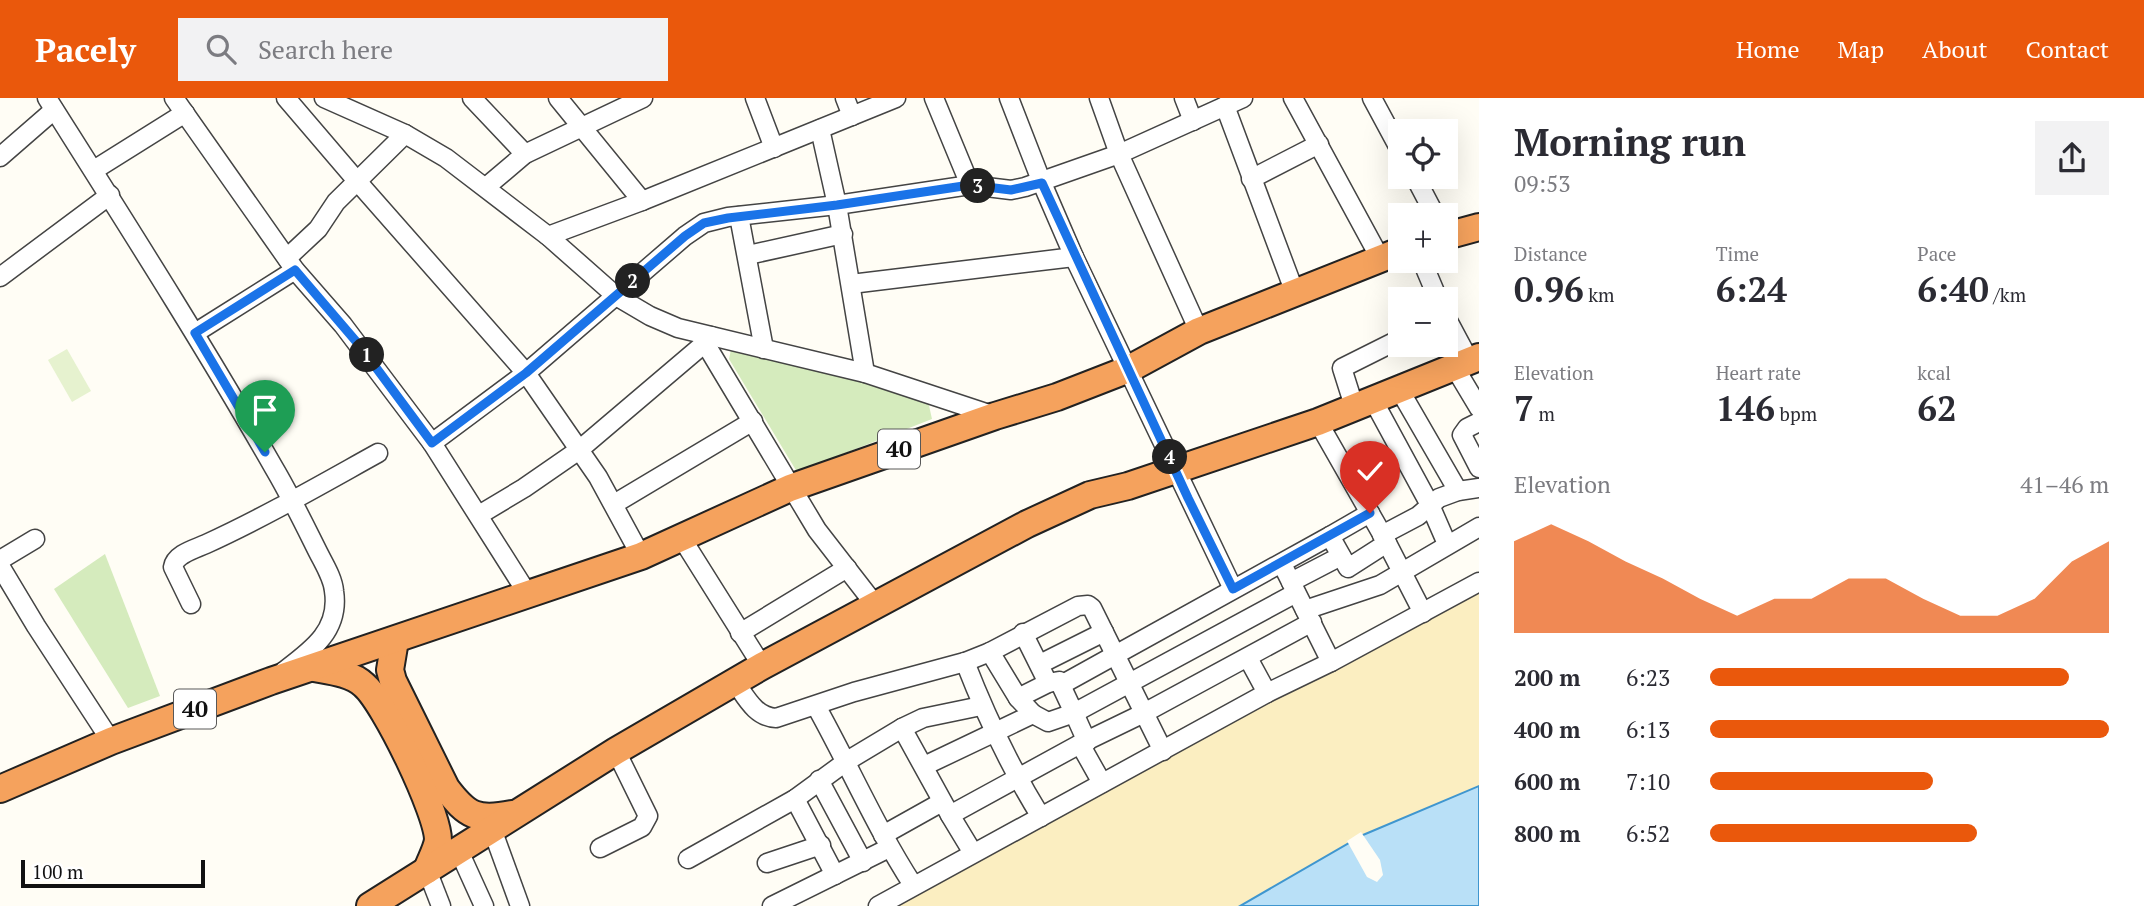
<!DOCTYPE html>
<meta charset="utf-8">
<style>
:root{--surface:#fff;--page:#f2f2f3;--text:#2b2b33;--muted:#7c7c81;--accent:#ea580c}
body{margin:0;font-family:"PT Serif",serif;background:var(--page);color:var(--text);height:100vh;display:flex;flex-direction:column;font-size:26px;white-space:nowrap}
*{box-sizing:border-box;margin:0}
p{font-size:23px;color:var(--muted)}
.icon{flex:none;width:38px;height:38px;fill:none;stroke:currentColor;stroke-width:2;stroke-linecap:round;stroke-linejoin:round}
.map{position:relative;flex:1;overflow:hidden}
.details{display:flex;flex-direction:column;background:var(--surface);width:665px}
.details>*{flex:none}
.fabs{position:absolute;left:1388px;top:21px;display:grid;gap:14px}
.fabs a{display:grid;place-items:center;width:70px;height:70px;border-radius:0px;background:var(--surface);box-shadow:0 7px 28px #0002;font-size:35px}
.scale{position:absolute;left:21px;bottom:18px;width:184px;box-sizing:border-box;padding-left:7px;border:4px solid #111;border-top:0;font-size:19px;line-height:24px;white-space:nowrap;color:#111;-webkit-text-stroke:5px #fff;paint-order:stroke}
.pin{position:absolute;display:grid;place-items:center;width:60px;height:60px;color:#fff;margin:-72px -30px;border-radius:50% 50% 50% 0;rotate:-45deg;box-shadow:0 0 7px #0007}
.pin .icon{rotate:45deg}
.km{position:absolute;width:35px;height:35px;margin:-18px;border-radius:50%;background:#222;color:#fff;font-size:19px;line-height:35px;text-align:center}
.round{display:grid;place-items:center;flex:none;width:74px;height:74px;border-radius:0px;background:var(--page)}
.overview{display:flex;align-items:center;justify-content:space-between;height:119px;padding:0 35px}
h1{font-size:38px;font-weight:800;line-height:52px}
.metrics{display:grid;grid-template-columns:repeat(3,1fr);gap:10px;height:119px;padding:7px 35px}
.metrics div{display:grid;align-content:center}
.metrics b{font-size:35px;font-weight:800}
.metrics small{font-size:19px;font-weight:400}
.metrics p{font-size:19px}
.chart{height:196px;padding:14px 35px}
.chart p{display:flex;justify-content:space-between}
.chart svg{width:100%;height:126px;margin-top:7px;fill:var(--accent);opacity:.7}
ul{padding:0 35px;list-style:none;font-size:23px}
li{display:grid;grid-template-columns:112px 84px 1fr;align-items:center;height:52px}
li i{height:18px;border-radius:9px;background:var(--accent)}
header{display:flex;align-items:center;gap:42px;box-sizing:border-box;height:98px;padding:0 35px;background:var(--accent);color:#fff}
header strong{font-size:33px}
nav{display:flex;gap:38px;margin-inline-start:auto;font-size:24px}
.search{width:490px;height:63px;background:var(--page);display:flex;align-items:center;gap:18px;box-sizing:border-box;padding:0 24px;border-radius:0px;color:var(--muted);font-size:26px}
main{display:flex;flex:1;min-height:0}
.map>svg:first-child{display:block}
.green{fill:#d5ebbd}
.sand{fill:#fbeec1}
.pitch{fill:#e6f2cf}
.water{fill:#b9e0f7;stroke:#3f96cf;stroke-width:2}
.pier{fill:#fffdf5}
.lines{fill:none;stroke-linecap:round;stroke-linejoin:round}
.minor-casing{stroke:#444;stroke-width:21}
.highway-casing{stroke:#222;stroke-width:30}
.minor{stroke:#fff;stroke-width:18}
.highway{stroke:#f5a25d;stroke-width:26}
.route-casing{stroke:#fff;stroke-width:14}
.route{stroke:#1a73e8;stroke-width:9}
.labels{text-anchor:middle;stroke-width:7;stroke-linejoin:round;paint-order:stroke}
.shield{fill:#fff;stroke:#585858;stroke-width:2}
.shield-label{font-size:23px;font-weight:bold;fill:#111}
</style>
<header>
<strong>Pacely</strong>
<div class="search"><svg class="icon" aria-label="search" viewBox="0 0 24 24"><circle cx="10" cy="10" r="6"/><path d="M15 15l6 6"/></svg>Search here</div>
<nav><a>Home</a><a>Map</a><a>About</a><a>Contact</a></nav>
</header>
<main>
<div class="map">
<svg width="1479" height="808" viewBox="0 0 1479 808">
<rect width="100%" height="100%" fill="#fffdf5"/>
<g class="green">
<path d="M732,247L926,294L932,321L797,374L729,261Z"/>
<path d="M105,456L160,598L128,610L54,491Z"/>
</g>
<path class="sand" d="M1479,476V808H871Z"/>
<path class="pitch" d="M67,251L91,293L72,304L48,262Z"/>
<path class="water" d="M1479,688V808H1240L1363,737Z"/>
<path class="pier" d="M1361,734L1380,762L1383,777L1377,784L1367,779L1347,743Z"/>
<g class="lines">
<defs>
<g id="minor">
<path d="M47,0C124,122 202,244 274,370C290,397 304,426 318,454C324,466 333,480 334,493C340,532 312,552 284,573"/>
<path d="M174,0L295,172L343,227L432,345L529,498"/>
<path d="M286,0L357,83L526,275L598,379L641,458"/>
<path d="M324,0L405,36L446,60L548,138L616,198L650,218L678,230L865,275L995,318"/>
<path d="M472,0L525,56"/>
<path d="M558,0L642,103"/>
<path d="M755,0L774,50"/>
<path d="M845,0L852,18"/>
<path d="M934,0L970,87"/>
<path d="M1009,0L1042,85L1074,159L1233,491"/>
<path d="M1099,0L1119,56L1199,233"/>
<path d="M1184,0L1193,23"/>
<path d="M1293,0L1380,160"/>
<path d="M1372,0L1400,52"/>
<path d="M1225,8L1295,195"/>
<path d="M820,31L837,107L865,275"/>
<path d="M0,59L54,12"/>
<path d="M94,72L185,15"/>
<path d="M1415,79L1435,117"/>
<path d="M1251,81L1319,46"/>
<path d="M486,89L525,56L643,0"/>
<path d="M739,118L764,251"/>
<path d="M548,138L642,103L896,0"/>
<path d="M748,157L843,136"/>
<path d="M287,160L318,131L336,104L405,36"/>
<path d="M1422,163L1438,201"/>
<path d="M0,179L110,97"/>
<path d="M851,186L1074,159"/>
<path d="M1446,219L1470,264"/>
<path d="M195,235L295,172"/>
<path d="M705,245L817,432L876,508"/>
<path d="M1455,270L1479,310"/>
<path d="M1399,291L1458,393"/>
<path d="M1373,302L1430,407L1447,446"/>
<path d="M1354,308L1342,270L1400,241"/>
<path d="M1318,324L1387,445L1423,515"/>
<path d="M1479,324L1467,330L1462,337L1479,370"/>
<path d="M432,345L526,275L685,138L704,125L728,119L837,107L970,87L1011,92L1025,89L1119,56L1243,0"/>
<path d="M614,406L753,323"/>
<path d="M479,417L524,390L579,352L705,245L711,238"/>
<path d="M1382,437L1418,418L1439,400L1458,393L1479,390"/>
<path d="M1330,438L1370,415"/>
<path d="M681,439L762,568"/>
<path d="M0,462L35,441"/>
<path d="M1282,466L1331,564"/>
<path d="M0,468L36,528L111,643"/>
<path d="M1291,484L1341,458"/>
<path d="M191,506L173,469C175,456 195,451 206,446C265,419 322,386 378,355"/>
<path d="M1305,512L1380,487L1479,429"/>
<path d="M740,535L847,470"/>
<path d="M1023,535L1048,585L1059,583L1074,615L1296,495"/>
<path d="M1248,560L1267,595"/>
<path d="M965,564C986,618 1010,669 1041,719"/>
<path d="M1040,566L1104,534"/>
<path d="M735,584C746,599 755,619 776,620L854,594L965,564L990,554L1078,508L1088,507L1092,510L1163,653"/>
<path d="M1061,587L1330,438L1348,470L1387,445"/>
<path d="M1018,600L1048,585"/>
<path d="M816,608C849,667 876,730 913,787"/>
<path d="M1033,616L1048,624L1074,615L1087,644"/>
<path d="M902,630L950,717L973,755"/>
<path d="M1080,646L1102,685"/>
<path d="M924,668L1033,616L1018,600L990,554"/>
<path d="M819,682L863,764"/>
<path d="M795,701L835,777"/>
<path d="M950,717L1080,646L1144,615L1312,524"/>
<path d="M492,731L520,808"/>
<path d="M883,737L942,704"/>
<path d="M600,750L642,729L648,718L616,653"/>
<path d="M459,753L484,808"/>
<path d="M688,761L795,701L847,663L902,630L923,620L981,608"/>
<path d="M767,765L821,747"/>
<path d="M427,772L441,808"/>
<path d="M772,808L889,750"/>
<path d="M878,808L1267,595L1331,564L1479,484"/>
</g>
<g id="highway">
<path d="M1446,138L1479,129"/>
<path d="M395,542L390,572L393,583L446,690C467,718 477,723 512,716"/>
<path d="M314,570C330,573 351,575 364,587C385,605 438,715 438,742C437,751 430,763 427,772"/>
<path d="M0,691L111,643L271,583L641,458L790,390L995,318L1057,299L1129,271L1199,233L1400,153"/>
<path d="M370,808L616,653L762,568L1027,426L1090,397L1128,388L1318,324L1479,259"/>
</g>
</defs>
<use href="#minor" class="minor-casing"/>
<use href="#highway" class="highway-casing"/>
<use href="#minor" class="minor"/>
<use href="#highway" class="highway"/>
</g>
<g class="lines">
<defs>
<path id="route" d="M265,354L195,235L295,172L360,248L432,345L526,275L685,138L704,125L728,120L837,107L970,87L1011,92L1042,85L1188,400L1233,491L1370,415"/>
</defs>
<use href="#route" class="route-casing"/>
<use href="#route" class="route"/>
</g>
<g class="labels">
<g class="shield">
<rect x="878" y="331.5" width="42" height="39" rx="5"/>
<rect x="174" y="591.5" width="42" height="39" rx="5"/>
</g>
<g class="shield-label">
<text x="899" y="359">40</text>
<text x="195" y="619">40</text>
</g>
</g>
</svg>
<div class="fabs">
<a><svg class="icon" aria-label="locate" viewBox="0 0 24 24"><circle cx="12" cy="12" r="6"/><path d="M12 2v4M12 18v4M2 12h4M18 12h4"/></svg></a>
<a>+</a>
<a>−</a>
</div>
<div class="scale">100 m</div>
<div class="pin" style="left:265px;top:354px;background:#1e9e55"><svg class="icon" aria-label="arrive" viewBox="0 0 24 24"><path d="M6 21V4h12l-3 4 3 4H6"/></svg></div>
<div class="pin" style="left:1370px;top:415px;background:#d93025"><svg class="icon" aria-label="check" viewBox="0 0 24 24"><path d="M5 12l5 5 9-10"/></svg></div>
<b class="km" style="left:367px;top:257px">1</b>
<b class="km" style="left:633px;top:183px">2</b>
<b class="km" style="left:978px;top:88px">3</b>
<b class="km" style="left:1170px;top:359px">4</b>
</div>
<section class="details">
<div class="overview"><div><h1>Morning run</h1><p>09:53</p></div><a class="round"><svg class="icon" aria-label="share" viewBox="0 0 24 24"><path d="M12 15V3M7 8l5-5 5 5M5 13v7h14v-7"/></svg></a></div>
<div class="metrics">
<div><p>Distance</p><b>0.96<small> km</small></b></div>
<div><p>Time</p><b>6:24</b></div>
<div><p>Pace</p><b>6:40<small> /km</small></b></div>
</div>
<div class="metrics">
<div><p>Elevation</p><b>7<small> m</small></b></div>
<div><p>Heart rate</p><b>146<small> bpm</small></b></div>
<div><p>kcal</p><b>62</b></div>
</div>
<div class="chart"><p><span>Elevation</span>41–46 m</p>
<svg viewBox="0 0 160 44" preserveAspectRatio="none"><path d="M0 44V12L10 6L20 12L30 19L40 25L50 32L60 38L70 32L80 32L90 25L100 25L110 32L120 38L130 38L140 32L150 19L160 12V44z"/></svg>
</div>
<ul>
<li><b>200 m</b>6:23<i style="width:90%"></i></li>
<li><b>400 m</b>6:13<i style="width:100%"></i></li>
<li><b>600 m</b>7:10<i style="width:56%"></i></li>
<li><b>800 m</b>6:52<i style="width:67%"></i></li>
</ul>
</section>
</main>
